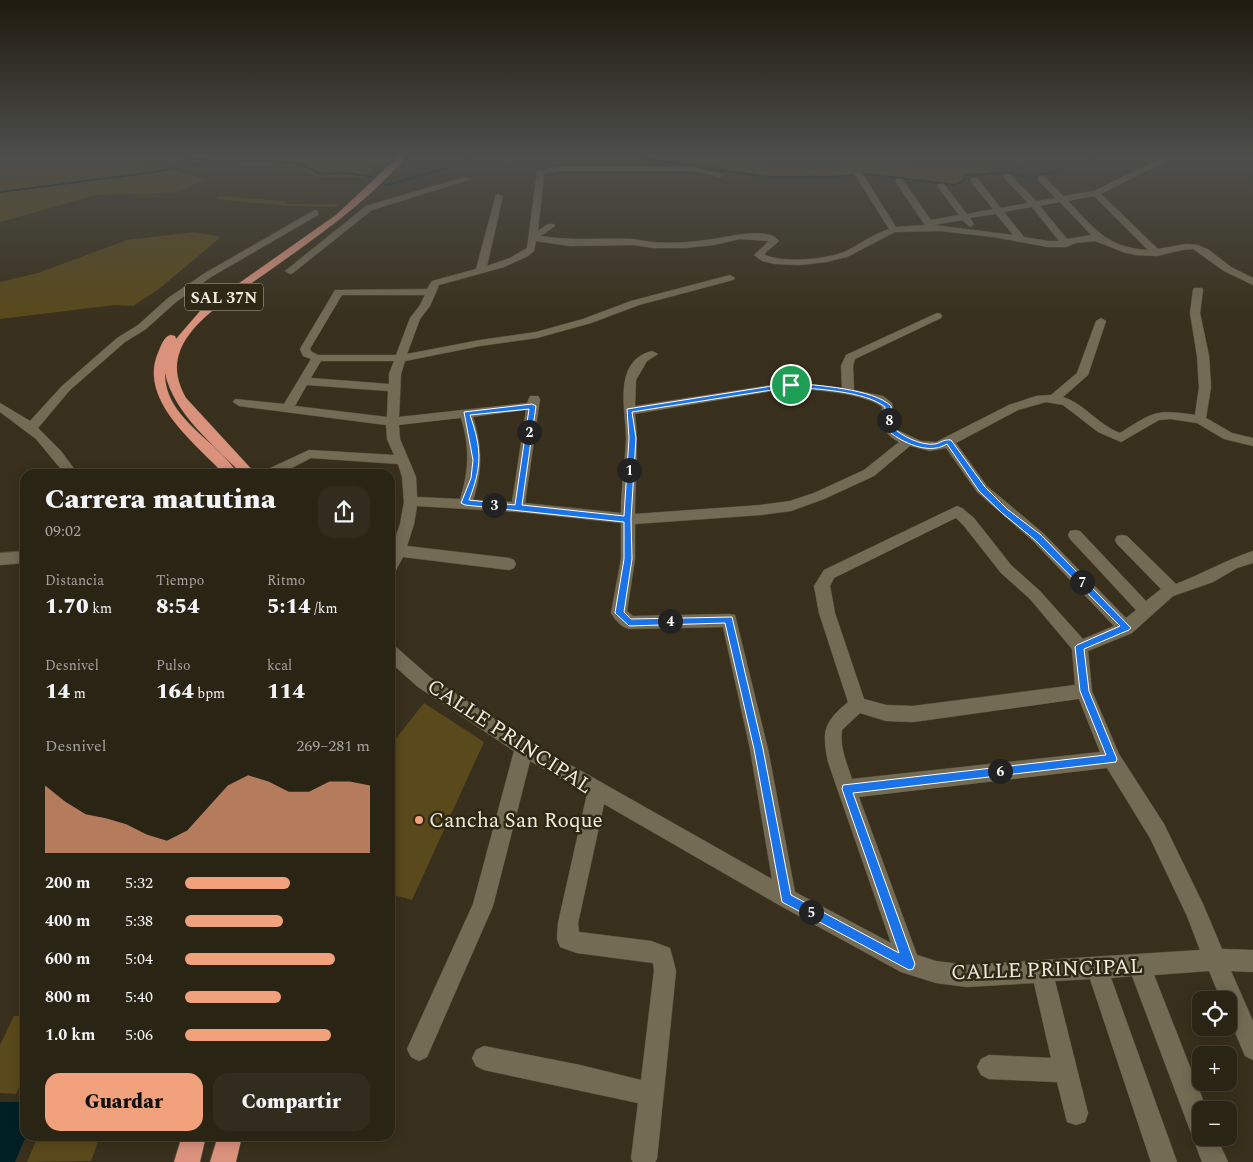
<!DOCTYPE html>
<html lang="es">
<meta charset="utf-8">
<style>
:root{--surface:#2a2415;--page:#322c1e;--text:#f1f3f6;--muted:#a5a4a0;--line:#464134;--accent:#f1a17c}
body{margin:0;font-family:Spectral,serif;background:var(--page);color:var(--text);height:100vh;display:flex;flex-direction:column;font-size:19px;white-space:nowrap}
*{box-sizing:border-box;margin:0}
p{font-size:16px;color:var(--muted)}
.icon{flex:none;width:28px;height:28px;fill:none;stroke:currentColor;stroke-width:2;stroke-linecap:round;stroke-linejoin:round}
.map{position:relative;flex:1;overflow:hidden}
.side{position:absolute;left:20px;top:469px;width:375px;height:672px;display:flex;flex-direction:column;background:var(--surface);border-radius:15px;box-shadow:0 2px 12px #0003,0 0 0 1px var(--line)}
.side>*{flex:none}
.buttons{position:absolute;left:1192px;top:991px;display:grid;gap:10px}
.buttons a{display:grid;place-items:center;width:45px;height:45px;border-radius:10px;background:var(--surface);box-shadow:0 2px 12px #0003,0 0 0 1px var(--line);font-size:25px}
.pin{position:absolute;display:grid;place-items:center;width:42px;height:42px;color:#fff;margin:-21px;border:2px solid #fff;border-radius:50%;box-shadow:0 1px 5px #0007}
.km{position:absolute;width:25px;height:25px;margin:-12px;border-radius:50%;background:#222;color:#fff;font-size:14px;line-height:25px;text-align:center}
.round{display:grid;place-items:center;flex:none;width:52px;height:52px;border-radius:15px;background:var(--page)}
.headline{display:flex;align-items:center;justify-content:space-between;height:85px;padding:0 25px}
h1{font-size:28px;font-weight:800;line-height:38px}
.stats{display:grid;grid-template-columns:repeat(3,1fr);gap:8px;height:85px;padding:5px 25px}
.stats div{display:grid;align-content:center}
.stats b{font-size:21px;font-weight:800}
.stats small{font-size:14px;font-weight:400}
.stats p{font-size:14px}
.chart{height:140px;padding:10px 25px}
.chart p{display:flex;justify-content:space-between}
.chart svg{width:100%;height:90px;margin-top:5px;fill:var(--accent);opacity:.7}
.primary-button{display:flex;gap:10px;margin-top:auto;padding:10px 25px}
.primary-button a{flex:1;height:58px;border-radius:15px;background:var(--accent);color:#111;font-size:20px;font-weight:800;line-height:58px;text-align:center}
.primary-button a+a{background:var(--page);color:var(--text)}
ul{padding:0 25px;list-style:none;font-size:16px}
li{display:grid;grid-template-columns:80px 60px 1fr;align-items:center;height:38px}
li i{height:12px;border-radius:6px;background:var(--accent)}
.map>svg:first-child{display:block}
.green{fill:#59491b}
.water{fill:#012025}
.lines{fill:none;stroke-linecap:round;stroke-linejoin:round}
.stream{stroke:#012025;stroke-width:2}
.minor-casing{stroke:#564f3d;stroke-width:1}
.highway-casing{stroke:#564f3d;stroke-width:1}
.minor{fill:#746b55;fill-rule:evenodd}
.highway{fill:#db927d;fill-rule:evenodd}
.route{fill:#1a73e8;stroke:#fff;fill-rule:evenodd}
.poi-dot{fill:#f1a17c;stroke:#2e2713;stroke-width:2}
.labels{text-anchor:middle;stroke-width:5;stroke-linejoin:round;paint-order:stroke}
.shield{fill:#2e2713;stroke:#b5b0a1;stroke-width:1}
.shield-label{font-size:16px;font-weight:bold;fill:#efeade}
.near-street-label{font-size:21px;fill:#efeade;stroke:#2e2713}
.near-poi-label{font-size:21px;fill:#efeade;stroke:#2e2713;text-anchor:start}
</style>
<div class="map">
<svg width="1253" height="1162" viewBox="0 0 1253 1162">
<rect width="100%" height="100%" fill="#38301c"/>
<g class="green">
<path d="M0,157H95L145,163L207,180L173,193L96,195L0,222Z"/>
<path d="M176,157H334V160L342,162L384,157L365,177H318L297,170L271,166H237L240,162Z"/>
<path d="M637,157H739L773,164L815,169L852,161L916,162L919,167L983,165L989,173L967,175L964,180L955,185L866,174L830,177H768Z"/>
<path d="M218,196L285,201L288,204H338L336,207L287,206L215,199Z"/>
<path d="M195,232L221,237L160,288L133,306L115,305L0,319V282L38,273L127,240Z"/>
<path d="M424,703L484,742L412,900L390,894V746Z"/>
<path d="M14,1016H25V1073L16,1094L0,1093V1045Z"/>
<path d="M38,1136H100L91,1161L27,1162Z"/>
</g>
<path class="water" d="M0,1102H25L26,1136L15,1162H0Z"/>
<g class="lines">
<g class="stream">
<path d="M176,157L208,160"/>
<path d="M637,157L768,177H830L866,174L955,185L964,180L966,175L1005,173L1031,178L1088,162L1096,157"/>
<path d="M214,161L260,160L300,164L321,174L345,173L376,177"/>
<path d="M382,182L387,185C416,177 445,170 473,157"/>
<path d="M0,192L147,173L215,161"/>
</g>
<defs>
<g id="minor">
<path d="M1164,157H1174L1101,194L1158,249L1186,244L1198,245L1209,250L1231,267L1253,278V285L1224,271L1193,249L1182,250L1157,256L1136,255L1123,252L1095,241L1076,243L1066,247H1048L993,237L940,231L895,232L847,257L826,262L800,265L775,264L762,261L754,255L769,241L740,239L714,245L685,248H653L634,245L570,246L536,241L534,251L528,256L504,267L439,285L430,306L420,319L407,354L480,340L536,332L583,319L631,301L730,275L735,278L733,280L639,305L591,323L537,338L480,346L405,361L401,374L399,417L527,403L530,396H538L540,399L525,503L621,513C621,488 625,464 626,439C626,410 612,361 652,351L658,354L647,361L636,380L635,406L791,382L842,388L841,366L846,355L937,313L941,314L942,316L941,318L855,359L853,366L854,390L883,396L892,403L897,430L921,441L936,442L1009,405L1036,396L1051,395L1077,373L1096,321L1101,318L1106,321L1088,375L1063,397C1085,404 1098,425 1120,433C1154,412 1154,409 1195,415L1199,387L1197,356L1190,313L1193,290L1194,288H1202L1203,290L1200,313L1209,356L1211,387L1206,418L1232,433L1253,438V446L1224,439L1197,423L1170,419L1159,420L1121,442L1098,432L1063,405L1046,402L1018,410L956,443L987,486L1043,533L1126,618L1136,610L1070,539L1068,535L1070,531L1075,530L1080,531L1146,601L1161,589L1117,544L1115,540L1117,536L1122,535L1127,536L1176,584C1202,574 1226,560 1253,551V563L1237,568L1213,582L1173,596L1132,633L1088,651L1092,691L1119,754L1164,824L1203,904L1222,949L1253,950V972L1231,971L1253,1021V1060L1245,1056L1229,1018V1000H1221L1209,971L1154,975L1207,1110H1201V1138H1217L1228,1162H1202L1132,976L1111,978L1177,1162H1151L1090,979L1055,981L1088,1113L1085,1122L1076,1125L1067,1122L1057,1082L989,1079L981,1075L977,1067L981,1059L989,1055L1051,1058L1034,983L967,987L936,983L901,972L779,905L604,804L578,923L579,932L651,941L670,948L676,971L657,1159L655,1162H633L631,1159L638,1103L484,1070L476,1066L472,1058L476,1050L484,1046L580,1065L641,1080L654,971L653,963L577,953L560,947L557,939L558,923L587,794L530,761L493,906L427,1057L419,1061L411,1057L407,1049L473,904L514,751L418,687L390,662V645L396,647L430,677L530,742L772,879L750,749L723,627L629,629C621,627 615,620 611,613L621,559V523L518,512L417,506L414,524L407,546L509,558L514,560L516,564L514,568L509,570L403,557L395,572L390,574V553L400,524L404,502L402,477L398,464L311,458L280,474H263L264,471L309,450L394,455L387,439L386,425L239,406L233,402L235,399L284,404L311,359L303,356L300,349L335,290L427,289L432,281L476,269L496,194L503,196L487,266L510,258L527,248L537,171L557,167H694L724,175L720,177L694,171H557L544,174L538,231L548,224H554L555,226L541,236C573,241 600,238 633,239C639,240 645,241 652,242C671,244 693,242 713,239C728,237 768,226 779,241L764,254C781,264 827,259 844,252C859,245 873,234 889,229L855,175L856,173H862L896,227L925,225L895,181L896,179H902L931,220L959,215L937,186L938,184H944L967,214L993,209L971,182V178H977L1001,208L1028,203L1004,178V174H1010L1036,201L1056,198L1038,180V176H1044L1063,196L1094,191ZM1094,196L1148,250C1107,248 1094,228 1068,201ZM1060,202L1091,235L1067,239L1040,206ZM1032,207L1059,241H1048L1024,237L1004,212ZM996,214L1013,235L934,225L962,220L970,227L974,224L970,218ZM342,295H425L420,305L410,318L396,355H318L312,352L310,349ZM321,361H394L389,374V384L311,378ZM307,385L388,391L387,417L295,406ZM791,388C815,390 864,393 882,407C882,424 883,434 899,442L864,470L814,493L790,501L761,505L635,514C635,480 639,447 635,414ZM526,410L512,502L473,500C483,470 482,446 473,417ZM461,418C470,447 469,471 460,499L417,497L416,477L400,439L399,425ZM910,446L930,451L946,448L977,492L1033,541L1114,626L1083,639L1040,591L1011,565L974,518L962,508L957,506L824,570L814,586L819,613L848,702C823,723 822,731 828,762L891,943L795,892L768,749L735,615L729,614L633,616L627,611L635,559V524L761,515L791,511L824,499L874,476ZM956,518L964,526L1001,573L1030,599L1072,649L1075,685L913,706L886,705L864,699L835,613L830,586L834,578ZM1079,699L1100,752L852,779C847,764 839,746 842,730L860,713L886,721L913,722ZM1107,768L1150,838L1187,916L1200,950L967,965L936,961L917,955L859,797Z"/>
<path d="M465,177L472,179L372,210L293,273L290,274L285,271L366,206Z"/>
<path d="M315,210L318,211V215L211,277L176,302L146,329L125,342L70,390L38,428L61,451L78,474H65L36,439L0,412V403L30,421L62,386L117,338L138,325L168,298L205,273Z"/>
<path d="M25,551V563L0,565V553Z"/>
</g>
<g id="highway">
<path d="M398,157H406C367,203 315,238 266,273C238,293 200,313 183,344C173,363 176,380 186,398L256,474H242C214,445 174,414 165,373C164,418 217,440 238,474H224C195,443 138,400 158,353C161,346 164,336 171,335L175,336L176,339L201,310L336,215Z"/>
<path d="M182,1136H206L200,1162H174Z"/>
<path d="M218,1136H242L236,1162H210Z"/>
</g>
</defs>
<use href="#minor" class="minor-casing"/>
<use href="#highway" class="highway-casing"/>
<use href="#minor" class="minor"/>
<use href="#highway" class="highway"/>
</g>
<linearGradient id="sky" x2="0" y2="1"><stop stop-color="#1f1a0f"/><stop offset="0.49" stop-color="#4d4e4b"/><stop offset="1" stop-color="#4d4e4b" stop-opacity="0"/></linearGradient>
<rect width="1253" height="320" fill="url(#sky)"/>
<path class="route" d="M791,383C816,385 874,389 891,406L892,427C902,436 921,446 935,444C940,443 944,439 951,440L985,487L1007,509L1041,535L1131,628L1129,630L1084,649L1089,691L1117,759L1116,762L853,793L915,964L913,969L909,970L782,902L754,749L725,623L629,626L615,613L624,559V522L465,505L461,503L471,478L473,460L464,412L532,404L536,406L522,505L624,516L629,438L627,409ZM791,387C816,389 865,391 885,407L886,428C895,439 920,451 936,448C939,448 943,446 947,444L979,491L1002,513L1035,540L1120,626L1077,645L1075,647L1080,691L1106,755L843,785L842,789L899,953L791,895L763,749L732,617L631,619L624,612L632,559L631,519L636,438L632,412ZM529,409L515,505L469,500C482,467 482,449 470,415Z"/>
<circle class="poi-dot" cx="419" cy="820" r="5"/>
<g class="labels">
<rect class="shield" x="185" y="283.5" width="78" height="27" rx="4"/>
<g class="shield-label">
<text x="224" y="303">SAL 37N</text>
</g>
<g class="near-street-label">
<text transform="translate(510 736) rotate(33)" y="7">CALLE PRINCIPAL</text>
<text transform="translate(1047 969) rotate(-2)" y="7">CALLE PRINCIPAL</text>
</g>
<g class="near-poi-label">
<text x="429" y="827">Cancha San Roque</text>
</g>
</g>
</svg>
<div class="buttons">
<a><svg class="icon" aria-label="locate" viewBox="0 0 24 24"><circle cx="12" cy="12" r="6"/><path d="M12 2v4M12 18v4M2 12h4M18 12h4"/></svg></a>
<a>+</a>
<a>−</a>
</div>
<div class="pin" style="left:791px;top:385px;background:#1e9e55"><svg class="icon" aria-label="arrive" viewBox="0 0 24 24"><path d="M6 21V4h12l-3 4 3 4H6"/></svg></div>
<b class="km" style="left:629px;top:470px">1</b>
<b class="km" style="left:529px;top:432px">2</b>
<b class="km" style="left:494px;top:505px">3</b>
<b class="km" style="left:670px;top:621px">4</b>
<b class="km" style="left:811px;top:912px">5</b>
<b class="km" style="left:1000px;top:771px">6</b>
<b class="km" style="left:1082px;top:582px">7</b>
<b class="km" style="left:889px;top:420px">8</b>
<section class="side">
<div class="headline"><div><h1>Carrera matutina</h1><p>09:02</p></div><a class="round"><svg class="icon" aria-label="share" viewBox="0 0 24 24"><path d="M12 15V3M7 8l5-5 5 5M5 13v7h14v-7"/></svg></a></div>
<div class="stats">
<div><p>Distancia</p><b>1.70<small> km</small></b></div>
<div><p>Tiempo</p><b>8:54</b></div>
<div><p>Ritmo</p><b>5:14<small> /km</small></b></div>
</div>
<div class="stats">
<div><p>Desnivel</p><b>14<small> m</small></b></div>
<div><p>Pulso</p><b>164<small> bpm</small></b></div>
<div><p>kcal</p><b>114</b></div>
</div>
<div class="chart"><p><span>Desnivel</span>269–281 m</p>
<svg viewBox="0 0 160 44" preserveAspectRatio="none"><path d="M0 44V11L10 19L20 25L30 27L40 30L50 35L60 38L70 33L80 22L90 11L100 6L110 9L120 14L130 14L140 9L150 9L160 11V44z"/></svg>
</div>
<ul>
<li><b>200 m</b>5:32<i style="width:57%"></i></li>
<li><b>400 m</b>5:38<i style="width:53%"></i></li>
<li><b>600 m</b>5:04<i style="width:81%"></i></li>
<li><b>800 m</b>5:40<i style="width:52%"></i></li>
<li><b>1.0 km</b>5:06<i style="width:79%"></i></li>
</ul>
<div class="primary-button"><a>Guardar</a><a>Compartir</a></div>
</section>
</div>
